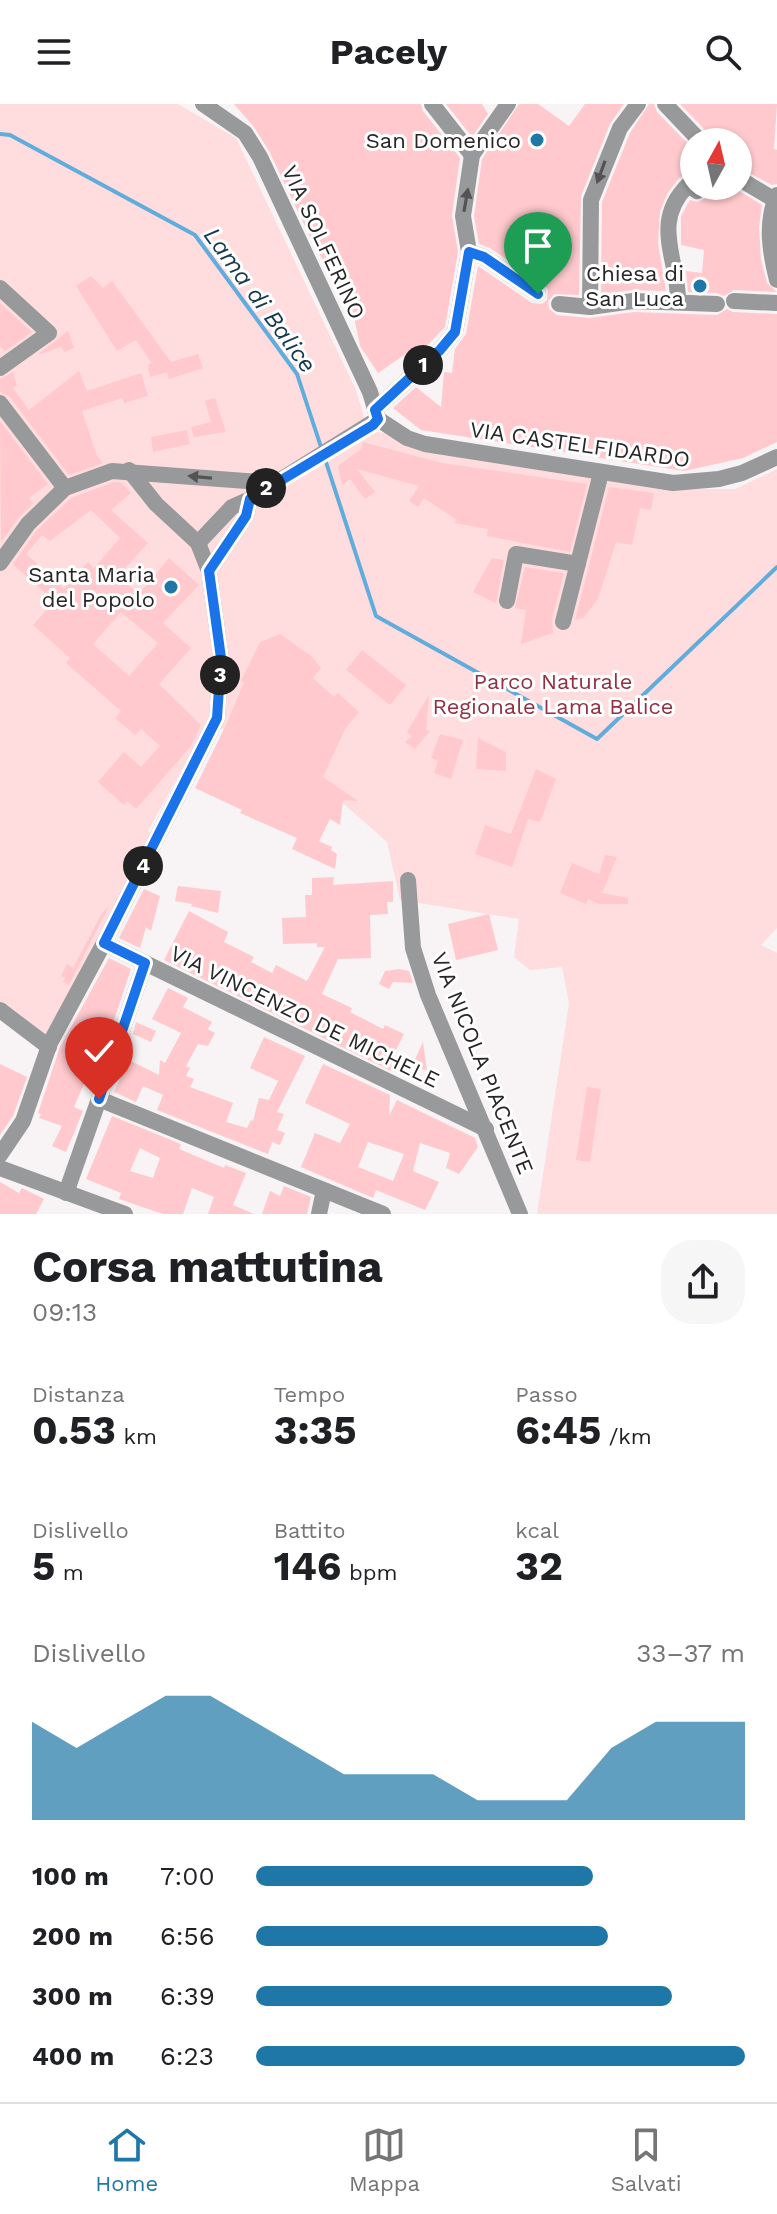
<!DOCTYPE html>
<html lang="it">
<meta charset="utf-8">
<style>
:root{--surface:#fff;--page:#f6f6f6;--text:#202124;--muted:#757577;--line:#e0e0e0;--accent:#1e77a6}
body{margin:0;font-family:"Work Sans",sans-serif;background:var(--page);color:var(--text);height:100vh;display:flex;flex-direction:column;font-size:30px;white-space:nowrap}
*{box-sizing:border-box;margin:0}
p{font-size:26px;color:var(--muted)}
.icon{flex:none;width:44px;height:44px;fill:none;stroke:currentColor;stroke-width:2;stroke-linecap:round;stroke-linejoin:round}
.map{position:relative;height:1110px;overflow:hidden}
.side{display:flex;flex-direction:column;background:var(--surface);flex:1}
.side>*{flex:none}
.needle{width:52px;rotate:8deg}
.fabs{position:absolute;left:680px;top:24px;display:grid;gap:16px}
.fabs a{display:grid;place-items:center;width:72px;height:72px;border-radius:50%;background:var(--surface);box-shadow:0 2px 6px #0004;font-size:40px}
.pin{position:absolute;display:grid;place-items:center;width:68px;height:68px;color:#fff;margin:-82px -34px;border-radius:50% 50% 50% 0;rotate:-45deg;box-shadow:0 0 8px #0007}
.pin .icon{rotate:45deg}
.km{position:absolute;width:40px;height:40px;margin:-20px;border-radius:50%;background:#222;color:#fff;font-size:22px;line-height:40px;text-align:center}
.round{display:grid;place-items:center;flex:none;width:84px;height:84px;border-radius:32px;background:var(--page)}
.head{display:flex;align-items:center;justify-content:space-between;height:136px;padding:0 32px}
h1{font-size:44px;font-weight:700;line-height:60px}
.stats{display:grid;grid-template-columns:repeat(3,1fr);gap:12px;height:136px;padding:8px 32px}
.stats div{display:grid;align-content:center}
.stats b{font-size:40px;font-weight:700}
.stats small{font-size:22px;font-weight:400}
.stats p{font-size:22px}
.chart{height:224px;padding:16px 32px}
.chart p{display:flex;justify-content:space-between}
.chart svg{width:100%;height:144px;margin-top:8px;fill:var(--accent);opacity:.7}
ul{padding:0 32px;list-style:none;font-size:26px}
li{display:grid;grid-template-columns:128px 96px 1fr;align-items:center;height:60px}
li i{height:20px;border-radius:10px;background:var(--accent)}
header{display:flex;justify-content:space-between;align-items:center;height:104px;padding:0 32px;background:var(--surface);font-size:36px;font-weight:700}
.dock{display:flex;justify-content:space-around;align-items:center;height:112px;border-top:2px solid var(--line);background:var(--surface);font-size:22px;color:var(--muted)}
.dock a{display:grid;justify-items:center;gap:4px}
.dock .selected{color:var(--accent)}
.map>svg:first-child{display:block}
.green{fill:#ffdddf}
.lines{fill:none;stroke-linecap:round;stroke-linejoin:round}
.stream{stroke:#60addc;stroke-width:4}
.building{fill:#ffc9cd;fill-rule:evenodd}
.minor{stroke:#98999a;stroke-width:16}
.oneway{fill:#545354}
.route-casing{stroke:#fff;stroke-width:16}
.route{stroke:#1a73e8;stroke-width:10}
.poi-dot{fill:#1e77a6;stroke:#fff;stroke-width:3}
.labels{text-anchor:middle;stroke-width:6;stroke-linejoin:round;paint-order:stroke}
.poi-label{font-size:22px;fill:#272525;stroke:#fff;text-anchor:end}
.street-label{font-size:22px;fill:#272525;stroke:#fff}
.park-label{font-size:22px;fill:#922f42;stroke:#fff}
.water-label{font-size:24px;font-style:italic;fill:#16384c;stroke:#fff}
</style>
<header><svg class="icon" aria-label="menu" viewBox="0 0 24 24"><path d="M4 6h16M4 12h16M4 18h16"/></svg>Pacely<svg class="icon" aria-label="search" viewBox="0 0 24 24"><circle cx="10" cy="10" r="6"/><path d="M15 15l6 6"/></svg></header>
<div class="map">
<svg width="777" height="1110" viewBox="0 0 777 1110">
<rect width="100%" height="100%" fill="#f8f3f4"/>
<path class="green" d="M0,0H178L236,34L356,286L368,326L674,385H735L777,365V824L761,841L777,849V1110H537L569,899L562,863L530,866L514,853L519,815L400,796L387,738L320,679L208,617L148,727L152,730L45,934L0,900Z"/>
<g class="lines">
<g class="stream">
<path d="M0,30L10,31L195,131L297,270L322,346"/>
<path d="M325,355L376,512L597,635L777,463"/>
</g>
</g>
<g class="building">
<path d="M234,0H421L423,7L460,54L452,111L458,148L445,223L416,253L410,247L378,269L360,242L354,213L342,180L337,181L312,137L269,47L254,23Z"/>
<path d="M446,0H482L488,10L472,33Z"/>
<path d="M519,0H538L569,22L585,0H624L610,20L581,92L579,191L554,190L548,198L549,205L557,211L589,214L634,208L717,211L727,205L733,208L777,210V338L743,354L684,367L421,326L393,304L416,283L441,303L444,268L452,269L455,245L466,230L478,162L532,199L542,200L547,196L548,186L544,181L490,144L479,140L474,112L482,55Z"/>
<path d="M649,0H654L657,8L694,46V72L684,71L679,74L667,90L660,108L658,139L666,187L633,186L601,190L602,98L630,29Z"/>
<path d="M680,0H777L774,45L777,46V80L772,81L738,63V38H712L709,30Z"/>
<path d="M714,82H731L762,101L759,123L761,156L767,179L777,188L734,186L724,192L717,189L688,188L686,167L702,169L704,146L681,141V112L690,96L697,98L704,95L711,90Z"/>
<path d="M91,172L103,184L112,177L171,258L198,250L203,264L169,275L167,268L150,273L148,262L151,258L136,236L117,247L76,182Z"/>
<path d="M0,199L32,228L5,247L0,242Z"/>
<path d="M68,227L74,244L64,248L61,243L37,251Z"/>
<path d="M79,267L87,287L141,269L148,292L124,299L122,294L82,307L97,352L103,359L69,371L9,292L0,288V275L13,268L17,281L13,284L29,306Z"/>
<path d="M215,294L226,328L194,333L191,323L211,318L205,297Z"/>
<path d="M0,317L48,380L29,394L33,400L19,413L1,438Z"/>
<path d="M187,326L190,340L153,348L151,333Z"/>
<path d="M363,338L442,359L587,380L570,448L487,432L488,425L454,419L457,416L424,394L418,403L409,397L419,382L357,365L375,388L365,395L350,375L342,381L338,362L361,345Z"/>
<path d="M114,378L122,379L131,389L111,406L148,439L118,472L139,490L169,454L199,481L163,519L191,544L159,580L201,621L191,642L136,705L127,697L124,701L98,678L124,648L141,663L160,642L141,625L135,631L115,614L121,607L66,559L70,554L33,521L54,497L13,460L36,427L71,394ZM91,406L120,434L94,464L88,458L64,485L26,450L42,431L50,437ZM121,508L158,539L129,572L93,540Z"/>
<path d="M609,383L654,389L651,406L640,404L632,441L616,438L598,495L583,514L575,516Z"/>
<path d="M492,454L504,456L496,499L473,488Z"/>
<path d="M525,463L564,469L552,515L553,529L521,540L526,506L515,504Z"/>
<path d="M280,530L311,552L321,564L313,574L334,593L338,589L359,608L345,625L323,673L358,697L343,696L340,721L330,715L319,737L332,743L331,746L337,750L335,765L292,745L297,734L240,709L242,706L195,684L227,619L244,578L241,577L260,538Z"/>
<path d="M362,546L406,581L390,601L346,566Z"/>
<path d="M429,591L426,626L430,627L415,645L405,638L412,632L407,628Z"/>
<path d="M440,630L463,636L451,675L434,669L438,657L431,654Z"/>
<path d="M478,634L506,648V667L476,665Z"/>
<path d="M536,665L556,675L540,718L528,715L512,763L475,750L485,721L511,730Z"/>
<path d="M605,751L617,753L602,789L628,794V800H599L588,795L586,800L560,789L572,759L599,770Z"/>
<path d="M334,773L333,781L393,777V798H387L388,810L370,811L371,854L338,855L322,890L352,904L350,908L383,925L385,921L404,930L392,954L391,967L164,856L189,807L228,828L224,838L254,853L251,858L272,869L276,861L307,877L325,843H317V839L283,840L282,814L306,813L305,791H312V774Z"/>
<path d="M178,782L221,787L218,809L191,802L192,800L175,797Z"/>
<path d="M144,785L160,792L151,827L146,823L140,844L119,834Z"/>
<path d="M109,802L69,881L63,878L65,874L61,872L67,860L73,864L102,809Z"/>
<path d="M489,810L498,846L456,856L448,820Z"/>
<path d="M109,854L131,865L110,928L105,926L99,940L90,939L79,963L89,968L74,1003L83,1007L66,1048L52,1042L62,1022L39,1014L41,1010L38,1009L60,943Z"/>
<path d="M399,865L409,867L413,879L393,878L389,885L379,880L385,867Z"/>
<path d="M168,884L188,894L183,903L212,918L208,925L215,929L208,942L198,940L186,962L190,964L186,972L194,975L190,983L233,999L226,1018L247,1024L251,1016L253,1017L259,994L269,996L278,977L250,964L264,933L305,952L277,1008L284,1010L277,1026L285,1029L280,1041L272,1038L268,1050L157,1006L163,991L143,982L136,998L114,988L129,956L159,971L160,956L165,959L181,929L152,915Z"/>
<path d="M136,918L156,927L151,938L133,930Z"/>
<path d="M423,938L427,966L411,964Z"/>
<path d="M0,960L27,973L13,1012L0,1031Z"/>
<path d="M323,960L390,991L389,1012L397,996L475,1034L478,1043L459,1070L446,1064L450,1049L420,1039L413,1067L439,1078L425,1106L376,1086L373,1094L301,1063L315,1029L340,1039L350,1020L305,999ZM368,1038L404,1050L393,1077L358,1063Z"/>
<path d="M587,983L601,985L590,1058L576,1056Z"/>
<path d="M112,1012L181,1040L179,1045L224,1064L225,1061L246,1069L233,1101L254,1110H208L214,1093L192,1084L183,1110H163L119,1095L121,1089L86,1075ZM140,1044L160,1054L153,1074L130,1067Z"/>
<path d="M0,1078L19,1089L22,1084L44,1095L36,1110H0Z"/>
<path d="M284,1082L311,1093L307,1110H262L270,1087L280,1092Z"/>
</g>
<g class="lines">
<g class="minor">
<path d="M203,0L245,29L260,53L370,288L378,315"/>
<path d="M432,0L472,51"/>
<path d="M665,0L701,38"/>
<path d="M738,74L775,96"/>
<path d="M777,91C765,119 770,148 777,176"/>
<path d="M469,148L484,153L538,190"/>
<path d="M0,184L49,229L0,264"/>
<path d="M734,197L777,199"/>
<path d="M678,198C679,156 650,119 688,81L697,87L703,82"/>
<path d="M559,200L590,203L633,197L717,200"/>
<path d="M590,203L591,96L620,24L638,0"/>
<path d="M0,299L65,384"/>
<path d="M375,306L440,246L455,228L469,148L463,112L472,51L508,0"/>
<path d="M378,315L407,334L425,340L673,379L719,375L742,369L777,353"/>
<path d="M129,366L156,400L198,439L209,467L246,412L250,395"/>
<path d="M198,439L232,403L250,395L378,315"/>
<path d="M0,459L28,420L65,384L112,367L272,379"/>
<path d="M507,497L516,450L578,460"/>
<path d="M563,518L601,369"/>
<path d="M408,776L413,844L428,891L520,1110"/>
<path d="M104,839L486,1025"/>
<path d="M145,859L99,995L383,1110"/>
<path d="M0,906L49,943"/>
<path d="M0,1051L23,1017L50,939L104,839L217,614L221,554L209,467"/>
<path d="M0,1064L125,1110"/>
<path d="M66,1089L99,995"/>
<path d="M319,1110L324,1086"/>
</g>
</g>
<defs><path id="oneway-solid" d="M-6-.8H1V-3.2L6.5 0L1 3.2V.8H-6Z" transform="scale(2)"/></defs>
<g class="oneway">
<use href="#oneway-solid" transform="translate(601 68) rotate(110)"/>
<use href="#oneway-solid" transform="translate(466 96) rotate(-80)"/>
<use href="#oneway-solid" transform="translate(200 373) rotate(-175)"/>
</g>
<g class="lines">
<defs>
<path id="route" d="M99,995L145,859L104,839L217,614L221,554L209,467L246,412L250,395L373,321L378,315L375,306L440,246L455,228L469,148L484,153L538,190"/>
</defs>
<use href="#route" class="route-casing"/>
<use href="#route" class="route"/>
</g>
<g class="poi-dot">
<circle cx="537" cy="36" r="8"/>
<circle cx="700" cy="182" r="8"/>
<circle cx="171" cy="483" r="8"/>
</g>
<g class="labels">
<g class="poi-label">
<text x="521" y="44">San Domenico</text>
<text x="684" y="177">Chiesa di<tspan x="684" dy="25">San Luca</tspan></text>
<text x="155" y="478">Santa Maria<tspan x="155" dy="25">del Popolo</tspan></text>
</g>
<g class="street-label">
<text transform="translate(324 138) rotate(65)" y="8">VIA SOLFERINO</text>
<text transform="translate(580 340) rotate(8)" y="8">VIA CASTELFIDARDO</text>
<text transform="translate(305 912) rotate(26)" y="8">VIA VINCENZO DE MICHELE</text>
<text transform="translate(483 959) rotate(68)" y="8">VIA NICOLA PIACENTE</text>
</g>
<g class="park-label">
<text x="553" y="585">Parco Naturale<tspan x="553" dy="25">Regionale Lama Balice</tspan></text>
</g>
<g class="water-label">
<text transform="translate(260 196) rotate(54)" y="8">Lama di Balice</text>
</g>
</g>
</svg>
<div class="fabs">
<a><svg class="needle" viewBox="-14 -14 28 28"><path d="M0-13l5 13h-10z" fill="#e53935"/><path d="M0 13l5-13h-10z" fill="#757577"/></svg></a>
</div>
<div class="pin" style="left:538px;top:190px;background:#1e9e55"><svg class="icon" aria-label="arrive" viewBox="0 0 24 24"><path d="M6 21V4h12l-3 4 3 4H6"/></svg></div>
<div class="pin" style="left:99px;top:995px;background:#d93025"><svg class="icon" aria-label="check" viewBox="0 0 24 24"><path d="M5 12l5 5 9-10"/></svg></div>
<b class="km" style="left:423px;top:261px">1</b>
<b class="km" style="left:266px;top:384px">2</b>
<b class="km" style="left:220px;top:571px">3</b>
<b class="km" style="left:143px;top:762px">4</b>
</div>
<section class="side">
<div class="head"><div><h1>Corsa mattutina</h1><p>09:13</p></div><a class="round"><svg class="icon" aria-label="share" viewBox="0 0 24 24"><path d="M12 15V3M7 8l5-5 5 5M5 13v7h14v-7"/></svg></a></div>
<div class="stats">
<div><p>Distanza</p><b>0.53<small> km</small></b></div>
<div><p>Tempo</p><b>3:35</b></div>
<div><p>Passo</p><b>6:45<small> /km</small></b></div>
</div>
<div class="stats">
<div><p>Dislivello</p><b>5<small> m</small></b></div>
<div><p>Battito</p><b>146<small> bpm</small></b></div>
<div><p>kcal</p><b>32</b></div>
</div>
<div class="chart"><p><span>Dislivello</span>33–37 m</p>
<svg viewBox="0 0 160 44" preserveAspectRatio="none"><path d="M0 44V14L10 22L20 14L30 6L40 6L50 14L60 22L70 30L80 30L90 30L100 38L110 38L120 38L130 22L140 14L150 14L160 14V44z"/></svg>
</div>
<ul>
<li><b>100 m</b>7:00<i style="width:69%"></i></li>
<li><b>200 m</b>6:56<i style="width:72%"></i></li>
<li><b>300 m</b>6:39<i style="width:85%"></i></li>
<li><b>400 m</b>6:23<i style="width:100%"></i></li>
</ul>
</section>
<nav class="dock">
<a class="selected"><svg class="icon" aria-label="home" viewBox="0 0 24 24"><path d="M3 11l9-7 9 7M6 9v11h12V9"/></svg>Home</a>
<a><svg class="icon" aria-label="map" viewBox="0 0 24 24"><path d="M3 6l6-2 6 2 6-2v14l-6 2-6-2-6 2zM9 4v14M15 6v14"/></svg>Mappa</a>
<a><svg class="icon" aria-label="saved" viewBox="0 0 24 24"><path d="M7 4h10v16l-5-4-5 4z"/></svg>Salvati</a>
</nav>
